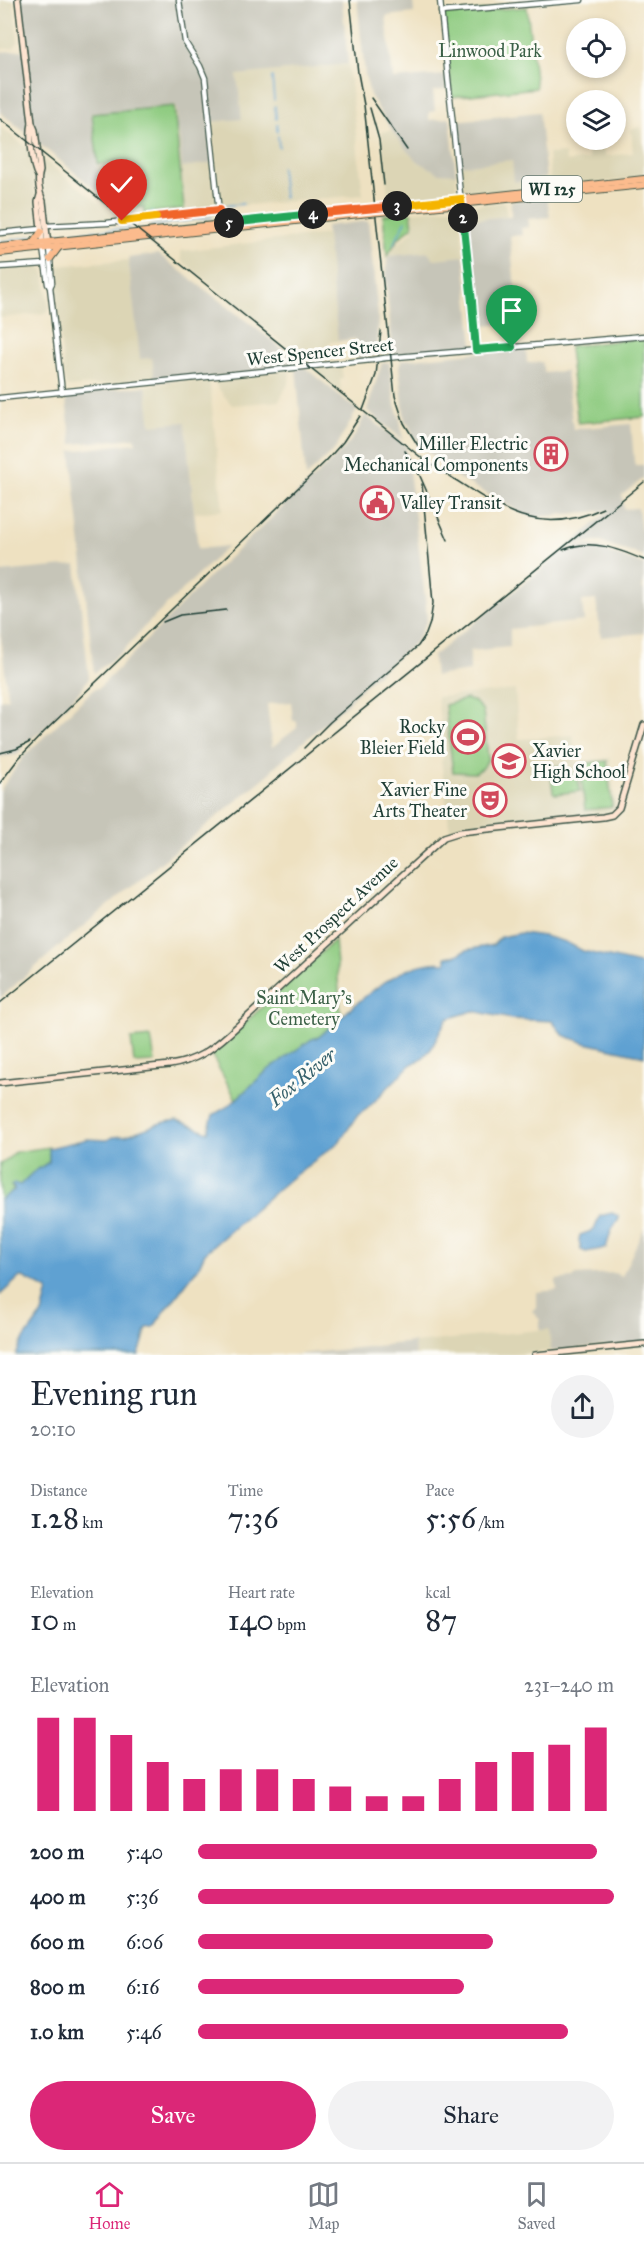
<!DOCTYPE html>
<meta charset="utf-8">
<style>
:root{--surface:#fff;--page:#f2f2f3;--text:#1f2937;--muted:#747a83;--line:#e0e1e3;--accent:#db2777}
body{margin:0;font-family:"IM FELL Great Primer",serif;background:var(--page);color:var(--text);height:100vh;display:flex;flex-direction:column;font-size:22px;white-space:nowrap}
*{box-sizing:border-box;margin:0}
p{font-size:20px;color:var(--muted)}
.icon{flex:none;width:33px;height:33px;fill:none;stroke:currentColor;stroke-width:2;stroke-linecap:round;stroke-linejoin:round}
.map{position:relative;height:1355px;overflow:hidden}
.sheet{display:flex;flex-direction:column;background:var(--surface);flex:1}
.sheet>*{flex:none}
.buttons{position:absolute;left:566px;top:18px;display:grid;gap:12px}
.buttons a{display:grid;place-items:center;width:60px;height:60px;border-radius:50%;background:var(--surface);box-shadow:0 3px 9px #0003;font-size:30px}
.pin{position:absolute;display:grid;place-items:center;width:51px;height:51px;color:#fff;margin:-62px -26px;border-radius:50% 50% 50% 0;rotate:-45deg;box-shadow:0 0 6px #0007}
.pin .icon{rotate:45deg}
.km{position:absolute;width:30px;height:30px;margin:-15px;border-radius:50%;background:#222;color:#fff;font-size:16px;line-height:30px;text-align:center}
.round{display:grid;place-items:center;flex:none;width:63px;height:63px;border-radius:32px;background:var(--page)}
.overview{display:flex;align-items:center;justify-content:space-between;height:102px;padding:0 30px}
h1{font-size:33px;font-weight:600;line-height:45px}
.metrics{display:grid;grid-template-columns:repeat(3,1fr);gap:9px;height:102px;padding:6px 30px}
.metrics div{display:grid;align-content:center}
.metrics b{font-size:30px;font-weight:600}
.metrics small{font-size:16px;font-weight:400}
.metrics p{font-size:16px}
.chart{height:168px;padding:12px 30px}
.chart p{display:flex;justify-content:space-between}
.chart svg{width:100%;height:108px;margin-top:6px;stroke:var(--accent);stroke-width:6}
.action{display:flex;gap:12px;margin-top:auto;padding:12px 30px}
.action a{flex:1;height:69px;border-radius:36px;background:var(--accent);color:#fff;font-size:24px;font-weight:600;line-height:69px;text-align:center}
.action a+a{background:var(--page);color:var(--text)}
ul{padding:0 30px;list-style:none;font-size:20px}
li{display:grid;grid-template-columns:96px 72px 1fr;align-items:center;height:45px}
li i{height:15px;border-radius:8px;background:var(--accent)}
.dock{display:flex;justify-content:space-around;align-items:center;height:84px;border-top:2px solid var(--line);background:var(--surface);font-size:16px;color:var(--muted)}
.dock a{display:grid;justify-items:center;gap:3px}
.dock .active{color:var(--accent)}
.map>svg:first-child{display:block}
.built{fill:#dcd5b5}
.industrial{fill:#c6c5b8;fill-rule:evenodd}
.green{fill:#8ecb80;stroke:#56845a;stroke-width:1.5}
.water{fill:#5ea1d2;stroke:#3e6f83;stroke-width:1.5}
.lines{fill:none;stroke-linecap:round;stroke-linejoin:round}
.stream{stroke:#5ea1d2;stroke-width:1.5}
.tertiary-casing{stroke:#3e5649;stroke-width:7}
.secondary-casing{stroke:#3e5649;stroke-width:8}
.primary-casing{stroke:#3e5649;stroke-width:8}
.tertiary{stroke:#fff;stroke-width:4.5}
.secondary{stroke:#fde4d1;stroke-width:5}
.primary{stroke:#fbbb8d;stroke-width:6}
.rail{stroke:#1f3d34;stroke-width:1.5}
.tertiary-bridge-casing{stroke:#3e5649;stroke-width:7;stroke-linecap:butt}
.primary-bridge-casing{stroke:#3e5649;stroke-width:8;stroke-linecap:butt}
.tertiary-bridge{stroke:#fff;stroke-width:4.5}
.primary-bridge{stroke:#fbbb8d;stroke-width:6}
.split-1-casing{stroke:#fff;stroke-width:12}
.split-2-casing{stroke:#fff;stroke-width:12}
.split-3-casing{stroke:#fff;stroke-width:12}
.split-4-casing{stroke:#fff;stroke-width:12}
.split-5-casing{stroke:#fff;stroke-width:12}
.split-6-casing{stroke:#fff;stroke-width:12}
.split-7-casing{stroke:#fff;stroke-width:12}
.split-1{stroke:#22a559;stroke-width:8}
.split-2{stroke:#22a559;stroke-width:8}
.split-3{stroke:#f5b400;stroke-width:8}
.split-4{stroke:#f0652b;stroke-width:8}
.split-5{stroke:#22a559;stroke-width:8}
.split-6{stroke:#f0652b;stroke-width:8}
.split-7{stroke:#f5b400;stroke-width:8}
.labels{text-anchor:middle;stroke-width:6;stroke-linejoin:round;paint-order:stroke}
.shield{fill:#fdfcf7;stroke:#62766e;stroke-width:1.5}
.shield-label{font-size:16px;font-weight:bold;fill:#1f3d34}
.park-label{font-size:18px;fill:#3b6047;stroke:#fdfcf7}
.street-label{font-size:18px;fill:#1f3d34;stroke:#fdfcf7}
.poi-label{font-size:18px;fill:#1f3d34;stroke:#fdfcf7;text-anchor:end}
.water-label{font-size:20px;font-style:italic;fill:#35606b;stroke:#fdfcf7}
</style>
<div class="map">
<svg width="644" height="1355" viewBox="0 0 644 1355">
<rect width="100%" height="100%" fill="#fdfcf7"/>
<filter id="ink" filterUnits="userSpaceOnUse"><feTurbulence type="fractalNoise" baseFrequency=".0167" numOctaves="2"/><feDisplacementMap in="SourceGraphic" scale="12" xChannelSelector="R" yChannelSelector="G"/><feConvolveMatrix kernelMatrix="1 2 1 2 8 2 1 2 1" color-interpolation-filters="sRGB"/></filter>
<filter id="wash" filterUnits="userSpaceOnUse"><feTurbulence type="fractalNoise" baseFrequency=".008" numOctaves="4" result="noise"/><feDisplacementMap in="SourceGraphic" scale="24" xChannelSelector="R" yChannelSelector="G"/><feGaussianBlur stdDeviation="1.35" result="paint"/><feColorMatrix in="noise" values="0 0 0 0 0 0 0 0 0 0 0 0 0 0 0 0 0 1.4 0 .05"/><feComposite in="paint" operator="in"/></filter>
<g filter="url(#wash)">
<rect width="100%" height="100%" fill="#eee1c1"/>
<g class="built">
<path d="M0,0H13L18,42L13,48L0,49Z"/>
<path d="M348,64L363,195L224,207L130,218L100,193L90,113L176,105L182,167L216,163L211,122L242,119L237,75Z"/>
<path d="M0,127L30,150L38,221L35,225L0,231Z"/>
<path d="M641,127L642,144H644V178L464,196L463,193L460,166L512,160L515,182L550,178L548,154L565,153L566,162L589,159L588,150L603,148L605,156L633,153L631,129Z"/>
<path d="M392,131L408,152L419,162L439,173L456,174L457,197L389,205L381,132Z"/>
<path d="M40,157L120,219L49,222Z"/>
<path d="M505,202L507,216L466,220L465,206Z"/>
<path d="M448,208H457L460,212L464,256L433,259L428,252L389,256L395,247L413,230L411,212Z"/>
<path d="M327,234L338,341L330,342L332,362L310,365L181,260V251Z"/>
<path d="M128,260L140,359L152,358L155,380L68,387L65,384L53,269L56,266Z"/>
<path d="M38,267L43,269L45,278L49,309L47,313L0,318V269Z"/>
<path d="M341,365L343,379L340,380L341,391L312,368Z"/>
<path d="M290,370L289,382L279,401L232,405L217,387L214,378Z"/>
<path d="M209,378L223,510L195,513L185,422L151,426L146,386Z"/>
<path d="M515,690L519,739L573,735L576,762L610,758L616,808L604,814L461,829L450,832L441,760H443L444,753L437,697Z"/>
<path d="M549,1329L551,1351L510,1355H415L414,1343Z"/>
</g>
<g class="industrial">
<path d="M18,0H342L348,64L237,75L242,119L210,122L214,163L182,167L176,105L91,113L100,193L0,112V52L24,50Z"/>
<path d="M357,0H413L414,13L386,16L393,79L446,75L447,89L433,91L435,111L429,112V120L450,118L456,174L439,173L419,162L408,152L392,131L370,95L365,74Z"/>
<path d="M539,112L546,178L514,182L512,160L460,166L455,121Z"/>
<path d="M547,198L550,217L528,219L529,227L521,228L522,235L510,236L517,307L501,309L502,324L477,327L466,220L511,216V201Z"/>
<path d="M368,221L378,315L377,338L375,356L358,360L355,339L338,341L326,226Z"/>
<path d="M428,252L434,259L464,256L473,346L466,349L393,355L386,278L387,260L389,256Z"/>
<path d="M158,254L270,339L357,410L335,449L306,477L296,368L155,383L152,358L140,359L128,258Z"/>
<path d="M526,348L527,363L542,362L544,373L566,371L573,429L631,424L634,461L635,465H644V478L622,495L624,509L638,508L641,530H644V556L598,541L569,546L610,510L535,517L522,513L446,471L447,466L426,451L414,436L408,423H405L399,366L402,360Z"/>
<path d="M389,362L395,405L400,419L403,440L367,410L382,363Z"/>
<path d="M146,386L151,425L185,422L198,549L228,546L143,628L123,651L94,673L71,451L136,443L135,438L72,444L66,401L68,397L82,392Z"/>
<path d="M365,415L406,446L426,606L427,620L416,642L368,682L346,705L274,767L269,774L64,942L0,998V791L3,786L24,756L94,689L99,688L210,576L343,450L356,434ZM291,702L293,721H297V728L272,747L267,704Z"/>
<path d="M578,546H592L644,565V582L642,589L644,590V633L601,637L596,600L582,601L584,621L510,629V647L470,651V671L435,676L433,656L562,553Z"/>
<path d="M76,565L89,678L79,692L41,732L22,745L23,748L17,755L0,757V700L8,698L0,630V572Z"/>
<path d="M644,1228V1342L551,1351L549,1330H540V1320L532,1311L537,1306V1292L557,1290L556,1280L573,1278L576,1275L614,1273L622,1276Z"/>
<path d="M414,1342L415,1355H291L413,1342Z"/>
</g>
<g class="green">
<path d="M527,7L536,88L452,97L443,14Z"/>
<path d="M174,106L184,209L144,213V207L134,208L132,205L128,162L98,164L92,114Z"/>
<path d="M411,212L413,226L399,238L387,256L383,215Z"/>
<path d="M644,338V417L578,423L569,349L571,346Z"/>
<path d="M466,699L475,702L483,711L488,759L483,768L475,773L453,772L445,705Z"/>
<path d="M607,761L612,807L585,810L580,764Z"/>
<path d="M550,766C568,765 579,772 580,791L555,794L553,792Z"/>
<path d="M335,940L341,1016L319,1037L312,1039L268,1070L236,1099L211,1054Z"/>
<path d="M151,1037L155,1062L134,1063L131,1039Z"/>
<path d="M49,1147V1162L32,1173L20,1185H13L11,1186L14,1190L0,1200V1164L6,1161L15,1152Z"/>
</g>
<g class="water">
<path d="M521,933L544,936L566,942L583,951L644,965V1056L585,1043L563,1035L552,1021L511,1019L473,1011L447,1019L431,1049L423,1058L410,1065L367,1109L358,1115L339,1142L290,1179L205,1253L198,1268L159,1319L154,1327L147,1328L139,1355H16L22,1342L42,1314L48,1290L23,1277H20L0,1295V1200L14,1190V1187L11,1186L14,1183L20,1185L32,1173L49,1162V1148L87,1139L107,1140L113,1137L125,1136L161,1123L177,1120L208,1132L213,1115L230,1105L268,1070L312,1039L319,1037C351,1009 400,957 446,963V957L457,955L466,950L493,945L501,937Z"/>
<path d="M612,1213L618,1216L619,1219L611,1231L606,1248L586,1252L581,1250L579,1241L580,1235L594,1230L600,1216Z"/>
</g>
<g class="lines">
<g class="stream">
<path d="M272,77L274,100"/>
<path d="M275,106L276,119"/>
<path d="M277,124V132"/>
<path d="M278,136L279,148"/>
<path d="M281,167L284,198"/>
<path d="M223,206L243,204"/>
<path d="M152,211V213"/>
<path d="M151,226L212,217"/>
<path d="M53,233L61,234L129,228"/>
<path d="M0,242L35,236"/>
<path d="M393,245L406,221"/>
</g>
</g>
</g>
<g filter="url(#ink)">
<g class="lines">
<defs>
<g id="tertiary">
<path d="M179,0L185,42L200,66L205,78L218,203V227"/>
<path d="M440,0L476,350"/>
<path d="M441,12L581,0"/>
<path d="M46,226L107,223L219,210"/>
<path d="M0,233L41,229"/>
<path d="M43,248L48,284L50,287L62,392"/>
<path d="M49,248L52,283L50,287"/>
<path d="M0,267L45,264"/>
<path d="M385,358L644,336"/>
<path d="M0,398L372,360"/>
</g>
<g id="secondary">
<path d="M18,0L32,123C29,135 32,166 38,176"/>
<path d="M32,123L35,130L40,171C37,180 39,192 43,201L48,245"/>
<path d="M40,195L38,202L43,247"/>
<path d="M0,1083L170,1065C196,1061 211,1050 230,1033L444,837L460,832L603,817L612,815L619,808L644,725"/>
<path d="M535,1355L644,1344"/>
</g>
<g id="primary">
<path d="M389,207L644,179"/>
<path d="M411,209L644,185"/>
<path d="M33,243L41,232"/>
<path d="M0,247L359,210"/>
<path d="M0,253L360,214"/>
<path d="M50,259L59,247"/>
</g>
</defs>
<use href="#tertiary" class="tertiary-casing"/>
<use href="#secondary" class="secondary-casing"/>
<use href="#primary" class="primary-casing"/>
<use href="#tertiary" class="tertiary"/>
<use href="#secondary" class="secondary"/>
<use href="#primary" class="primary"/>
<g class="rail">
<path d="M350,0L358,73L364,105L395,396L404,423L422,452"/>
<path d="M371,98L407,150"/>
<path d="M370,108L379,140L384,185"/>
<path d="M0,119L428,463C489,498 529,543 603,508"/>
<path d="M363,410L376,375L381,331"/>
<path d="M405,451L420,476L448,540"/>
<path d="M563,550C591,538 618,549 644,560"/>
<path d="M163,622L180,615L226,610"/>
<path d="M304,748L330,722L418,646L426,634L430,623L433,603L422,484"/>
<path d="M0,753L16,749L30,742"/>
<path d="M0,783L19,758L44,732L326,461L343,442L360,416"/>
<path d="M0,1003L644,482"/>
</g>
<defs>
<path id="tertiary-bridge" d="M372,360L385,358"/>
<path id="primary-bridge" d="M360,214L390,211"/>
</defs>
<use href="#tertiary-bridge" class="tertiary-bridge-casing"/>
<use href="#primary-bridge" class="primary-bridge-casing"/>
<use href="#tertiary-bridge" class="tertiary-bridge"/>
<use href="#primary-bridge" class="primary-bridge"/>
</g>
</g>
<g class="lines" filter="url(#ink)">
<defs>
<path id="split-1" d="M472,302L476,350L512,347"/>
<path id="split-2" d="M463,218L472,302"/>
<path id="split-3" d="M397,206L461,199L463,218"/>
<path id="split-4" d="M313,214L397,206"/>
<path id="split-5" d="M229,223L313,214"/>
<path id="split-6" d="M156,217L219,210L222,224L229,223"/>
<path id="split-7" d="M122,221L156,217"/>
</defs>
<use href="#split-1" class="split-1-casing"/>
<use href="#split-2" class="split-2-casing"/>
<use href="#split-3" class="split-3-casing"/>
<use href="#split-4" class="split-4-casing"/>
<use href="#split-5" class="split-5-casing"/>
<use href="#split-6" class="split-6-casing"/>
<use href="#split-7" class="split-7-casing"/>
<use href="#split-1" class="split-1"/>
<use href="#split-2" class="split-2"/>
<use href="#split-3" class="split-3"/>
<use href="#split-4" class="split-4"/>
<use href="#split-5" class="split-5"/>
<use href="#split-6" class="split-6"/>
<use href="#split-7" class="split-7"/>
</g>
<defs>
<symbol id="building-ring" viewBox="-11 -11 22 22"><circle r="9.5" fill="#fdfcf7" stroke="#d1495b" stroke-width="1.5"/><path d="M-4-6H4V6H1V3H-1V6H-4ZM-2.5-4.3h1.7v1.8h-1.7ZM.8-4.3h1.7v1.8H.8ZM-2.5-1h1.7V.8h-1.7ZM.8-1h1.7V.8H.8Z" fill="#d1495b"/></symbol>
<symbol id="civic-ring" viewBox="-11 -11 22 22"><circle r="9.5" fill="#fdfcf7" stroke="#d1495b" stroke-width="1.5"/><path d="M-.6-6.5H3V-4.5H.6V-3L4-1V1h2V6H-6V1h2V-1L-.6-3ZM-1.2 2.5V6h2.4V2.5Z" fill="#d1495b"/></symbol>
<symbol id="stadium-ring" viewBox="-11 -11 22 22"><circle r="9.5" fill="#fdfcf7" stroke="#d1495b" stroke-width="1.5"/><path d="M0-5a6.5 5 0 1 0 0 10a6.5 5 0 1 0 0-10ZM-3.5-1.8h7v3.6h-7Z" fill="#d1495b"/></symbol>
<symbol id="school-ring" viewBox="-11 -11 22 22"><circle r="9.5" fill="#fdfcf7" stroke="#d1495b" stroke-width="1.5"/><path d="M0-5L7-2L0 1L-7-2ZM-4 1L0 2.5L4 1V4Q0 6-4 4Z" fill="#d1495b"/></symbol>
<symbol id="theatre-ring" viewBox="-11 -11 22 22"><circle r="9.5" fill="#fdfcf7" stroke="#d1495b" stroke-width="1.5"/><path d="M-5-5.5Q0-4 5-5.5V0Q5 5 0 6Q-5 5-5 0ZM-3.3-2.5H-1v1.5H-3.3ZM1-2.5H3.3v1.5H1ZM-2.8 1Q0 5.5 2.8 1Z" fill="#d1495b"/></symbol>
</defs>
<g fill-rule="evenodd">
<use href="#building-ring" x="532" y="435" width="38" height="38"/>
<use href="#civic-ring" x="358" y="484" width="38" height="38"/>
<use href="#stadium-ring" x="449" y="718" width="38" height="38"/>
<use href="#school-ring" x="490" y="742" width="38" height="38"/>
<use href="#theatre-ring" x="471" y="781" width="38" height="38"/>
</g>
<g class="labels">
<rect class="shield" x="522" y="176" width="60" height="26" rx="4.5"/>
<g class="shield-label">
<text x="552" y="195">WI 125</text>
</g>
<g class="park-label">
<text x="490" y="57">Linwood Park</text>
<text x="304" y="1004">Saint Mary's<tspan x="304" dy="21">Cemetery</tspan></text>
</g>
<g class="street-label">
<text transform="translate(320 352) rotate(-6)" y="6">West Spencer Street</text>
<text transform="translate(336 915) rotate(-43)" y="6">West Prospect Avenue</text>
</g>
<g class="poi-label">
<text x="528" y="450">Miller Electric<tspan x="528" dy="21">Mechanical Components</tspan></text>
<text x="400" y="509" text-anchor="start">Valley Transit</text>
<text x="445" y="733">Rocky<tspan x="445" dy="21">Bleier Field</tspan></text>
<text x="532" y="757" text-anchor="start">Xavier<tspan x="532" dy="21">High School</tspan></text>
<text x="467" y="796">Xavier Fine<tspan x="467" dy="21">Arts Theater</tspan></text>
</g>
<g class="water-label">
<text transform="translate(302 1077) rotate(-39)" y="7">Fox River</text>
</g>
</g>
</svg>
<div class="buttons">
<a><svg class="icon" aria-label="locate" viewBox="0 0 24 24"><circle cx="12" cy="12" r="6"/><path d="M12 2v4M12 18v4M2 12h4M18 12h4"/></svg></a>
<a><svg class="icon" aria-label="layers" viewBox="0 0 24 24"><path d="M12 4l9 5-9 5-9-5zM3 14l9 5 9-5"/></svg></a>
</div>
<div class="pin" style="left:512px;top:347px;background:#1e9e55"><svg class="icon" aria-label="arrive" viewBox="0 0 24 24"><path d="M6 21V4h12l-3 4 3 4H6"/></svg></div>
<div class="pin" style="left:122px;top:221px;background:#d93025"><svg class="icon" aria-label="check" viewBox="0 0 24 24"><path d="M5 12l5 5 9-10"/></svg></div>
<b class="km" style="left:463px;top:218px">2</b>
<b class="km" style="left:397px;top:206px">3</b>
<b class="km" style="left:313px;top:214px">4</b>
<b class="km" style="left:229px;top:223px">5</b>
</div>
<section class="sheet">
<div class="overview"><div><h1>Evening run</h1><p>20:10</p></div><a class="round"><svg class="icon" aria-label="share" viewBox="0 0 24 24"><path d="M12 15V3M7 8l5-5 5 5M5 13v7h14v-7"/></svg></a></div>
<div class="metrics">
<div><p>Distance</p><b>1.28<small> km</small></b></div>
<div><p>Time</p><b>7:36</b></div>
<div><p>Pace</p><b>5:56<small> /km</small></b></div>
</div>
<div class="metrics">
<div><p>Elevation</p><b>10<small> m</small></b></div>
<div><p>Heart rate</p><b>140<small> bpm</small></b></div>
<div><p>kcal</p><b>87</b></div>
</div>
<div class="chart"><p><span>Elevation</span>231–240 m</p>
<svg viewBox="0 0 160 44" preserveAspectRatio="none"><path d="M5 44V6M15 44V6M25 44V13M35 44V24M45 44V31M55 44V27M65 44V27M75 44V31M85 44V34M95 44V38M105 44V38M115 44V31M125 44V24M135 44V20M145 44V17M155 44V10"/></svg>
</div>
<ul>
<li><b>200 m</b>5:40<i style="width:96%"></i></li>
<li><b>400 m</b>5:36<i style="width:100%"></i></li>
<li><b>600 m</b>6:06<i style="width:71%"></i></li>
<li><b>800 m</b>6:16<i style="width:64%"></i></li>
<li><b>1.0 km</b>5:46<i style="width:89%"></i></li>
</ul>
<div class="action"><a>Save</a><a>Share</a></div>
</section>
<nav class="dock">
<a class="active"><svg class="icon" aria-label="home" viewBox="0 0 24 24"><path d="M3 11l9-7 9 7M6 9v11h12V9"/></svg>Home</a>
<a><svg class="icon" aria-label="map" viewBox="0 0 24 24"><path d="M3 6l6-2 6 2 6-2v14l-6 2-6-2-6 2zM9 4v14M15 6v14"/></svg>Map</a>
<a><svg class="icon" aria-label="saved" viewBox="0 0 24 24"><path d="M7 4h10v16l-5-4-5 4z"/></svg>Saved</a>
</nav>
